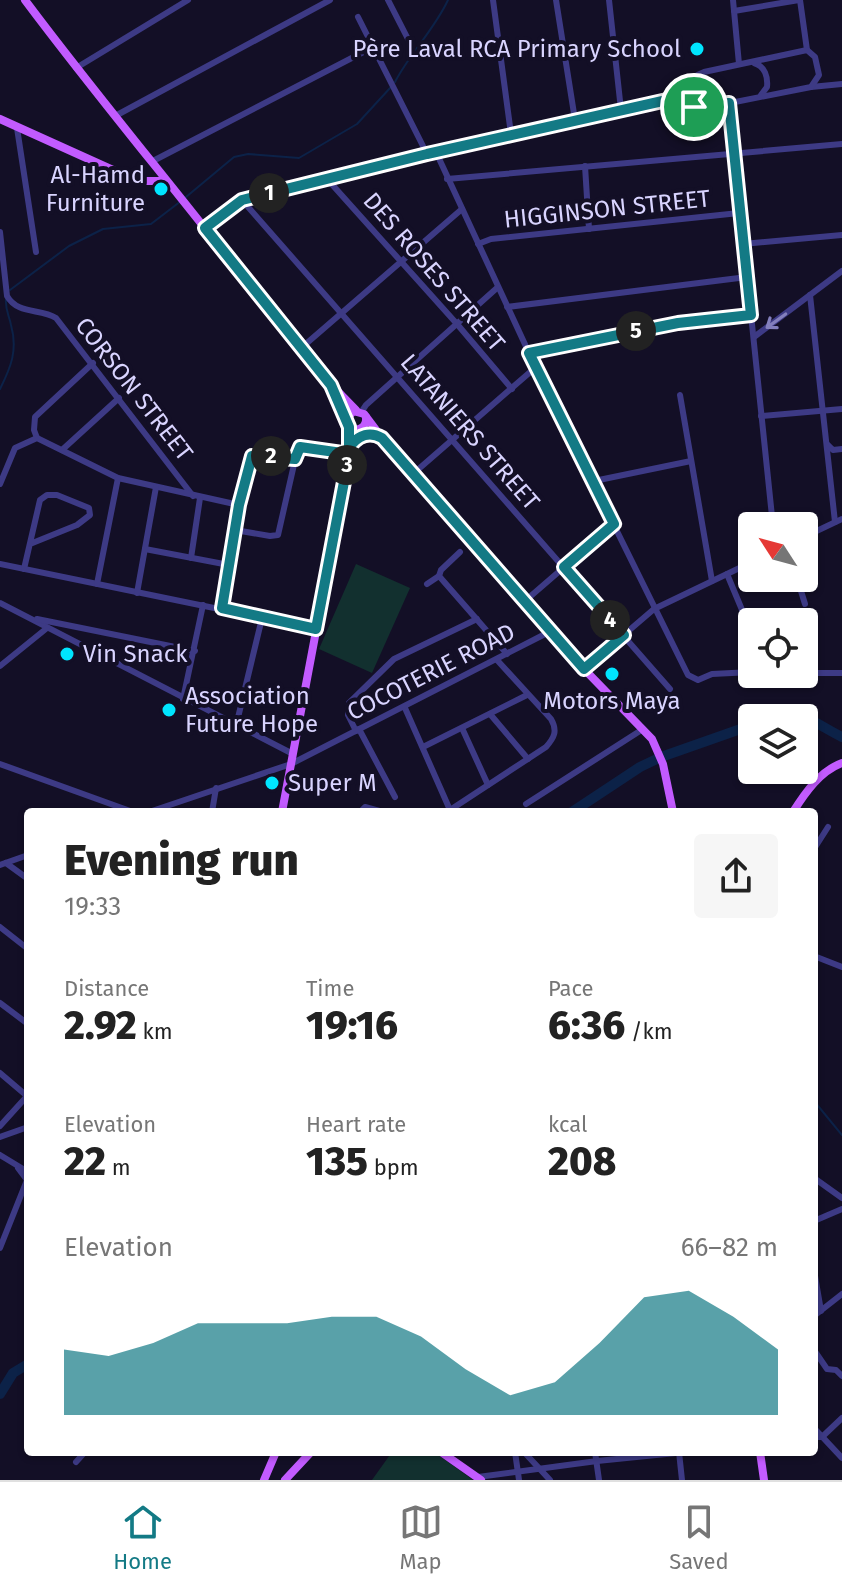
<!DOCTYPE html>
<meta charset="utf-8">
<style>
:root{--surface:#fff;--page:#f6f6f6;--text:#222;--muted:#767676;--line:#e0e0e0;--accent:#137a85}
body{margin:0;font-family:"Fira Sans",sans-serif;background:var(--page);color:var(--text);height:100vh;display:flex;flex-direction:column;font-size:30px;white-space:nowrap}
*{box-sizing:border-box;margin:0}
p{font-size:26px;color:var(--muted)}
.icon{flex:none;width:44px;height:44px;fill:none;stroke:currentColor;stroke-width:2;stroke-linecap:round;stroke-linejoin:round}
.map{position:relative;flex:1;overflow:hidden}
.details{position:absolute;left:24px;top:808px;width:794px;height:648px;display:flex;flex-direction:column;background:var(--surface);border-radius:8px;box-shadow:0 2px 6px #0004}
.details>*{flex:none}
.needle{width:52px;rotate:306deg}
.fabs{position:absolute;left:738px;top:512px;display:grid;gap:16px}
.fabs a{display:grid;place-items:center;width:80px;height:80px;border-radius:8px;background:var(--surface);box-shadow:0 2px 6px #0004;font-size:40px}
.pin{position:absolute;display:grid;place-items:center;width:68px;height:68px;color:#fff;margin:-34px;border:4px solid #fff;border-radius:50%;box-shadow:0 2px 8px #0007}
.km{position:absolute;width:40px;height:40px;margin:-20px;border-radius:50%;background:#222;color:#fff;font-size:22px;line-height:40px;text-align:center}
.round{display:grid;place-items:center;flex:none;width:84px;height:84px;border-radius:8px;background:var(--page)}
.summary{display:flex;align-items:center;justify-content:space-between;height:136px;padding:0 40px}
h1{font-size:44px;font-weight:800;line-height:60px}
.stats{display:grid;grid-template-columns:repeat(3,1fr);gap:12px;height:136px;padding:8px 40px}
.stats div{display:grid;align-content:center}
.stats b{font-size:40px;font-weight:800}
.stats small{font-size:22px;font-weight:400}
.stats p{font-size:22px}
.chart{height:224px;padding:16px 40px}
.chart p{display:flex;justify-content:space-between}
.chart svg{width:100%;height:144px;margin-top:8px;fill:var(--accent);opacity:.7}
.tabs{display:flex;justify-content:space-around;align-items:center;height:112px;border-top:2px solid var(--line);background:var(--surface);font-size:22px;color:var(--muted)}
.tabs a{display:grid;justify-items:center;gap:4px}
.tabs .selected{color:var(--accent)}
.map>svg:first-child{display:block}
.garden{fill:#12302f}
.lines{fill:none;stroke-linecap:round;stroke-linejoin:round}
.stream{stroke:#0c2248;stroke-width:2}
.river{stroke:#0c2248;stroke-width:10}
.minor{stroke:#3d3a85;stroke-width:6}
.major{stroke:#c25bff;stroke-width:8}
.oneway{stroke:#837fbc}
.route-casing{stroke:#fff;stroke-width:16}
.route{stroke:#137a85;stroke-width:10}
.poi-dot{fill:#00e5ff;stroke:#130f26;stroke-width:3}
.labels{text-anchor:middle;stroke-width:8;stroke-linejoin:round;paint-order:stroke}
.poi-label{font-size:24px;fill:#d9d4ff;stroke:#130f26;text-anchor:start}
.street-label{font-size:24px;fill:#d9d4ff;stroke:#130f26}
</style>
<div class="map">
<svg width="842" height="1480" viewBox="0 0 842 1480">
<rect width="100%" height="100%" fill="#130f26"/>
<g class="garden">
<path d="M356,564L410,588L372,673L319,649Z"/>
<path d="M392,1452H434L473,1480H372Z"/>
</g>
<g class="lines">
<g class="stream">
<path d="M395,82C410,53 434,30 448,0"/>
<path d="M186,197L234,157L248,154L299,158L357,124L391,87"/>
<path d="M10,290L69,246L103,229L151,224L181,201"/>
<path d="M0,389C11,367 18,350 11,325C9,315 5,310 6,299"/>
<path d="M814,1101L842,1135"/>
</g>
<g class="river">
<path d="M768,718C797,705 817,725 842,737"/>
<path d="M572,812L640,767L661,757L752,725"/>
<path d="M0,1394L13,1373L28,1364"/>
</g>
<g class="minor">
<path d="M388,0L409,41"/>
<path d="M493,0L511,134"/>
<path d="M556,0L575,120"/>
<path d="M609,0L621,110"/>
<path d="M733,0L739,64"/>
<path d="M800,0L807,50"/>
<path d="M734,11L799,0"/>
<path d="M358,17L427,154"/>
<path d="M754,63C765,66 768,77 767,87L761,95"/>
<path d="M76,68L188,0"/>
<path d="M811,87L842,84"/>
<path d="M665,102L690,117"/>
<path d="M684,103L691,101L694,83L700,75"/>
<path d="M729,103L773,526"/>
<path d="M117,115L330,0"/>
<path d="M17,128L36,252"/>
<path d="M436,152L529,353L688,675L698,680L712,674L752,672"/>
<path d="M151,162L373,47"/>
<path d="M585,166L589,229"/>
<path d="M447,179L842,144"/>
<path d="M328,180L457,324L512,389"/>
<path d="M242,200L670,689"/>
<path d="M205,228L242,200L427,154L667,100C684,91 684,79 704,72L807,50L815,57L819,75L811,87L710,107H694L667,100"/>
<path d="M0,232L7,296C18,315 40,308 56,318L193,496"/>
<path d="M478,244L491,239L739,213"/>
<path d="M743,244L842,235"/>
<path d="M810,295L835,522"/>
<path d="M507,307L747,277"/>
<path d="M754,337L842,271"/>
<path d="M300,349L462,209"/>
<path d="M529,353L678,323L751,315"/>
<path d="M680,395L712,581"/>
<path d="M362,411L366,405L498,287"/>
<path d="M761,416L842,409"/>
<path d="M37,438L34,430L35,417L93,363"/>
<path d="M828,445L833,450L842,449"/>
<path d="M62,450L119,398"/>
<path d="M414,473L536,367"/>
<path d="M594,481L691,461"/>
<path d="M0,484L15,448L37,438L118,478L239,505"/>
<path d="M235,530L270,536L278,535L298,447L349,454"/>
<path d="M804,537L842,519"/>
<path d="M145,549L229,565"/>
<path d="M460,552L441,570L439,576L507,654"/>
<path d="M191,558L200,498"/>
<path d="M0,564L316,629"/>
<path d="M24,569L40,500L47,495H57L89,508L90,515L77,525L30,544"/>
<path d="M727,574L745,617"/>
<path d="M797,578L805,604"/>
<path d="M97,584L118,478"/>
<path d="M427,584L439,576"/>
<path d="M137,593L156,487"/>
<path d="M525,601L614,524"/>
<path d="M0,603L293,754"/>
<path d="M222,608L239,505L252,456L295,459"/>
<path d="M37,619L195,651"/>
<path d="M0,666L47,628"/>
<path d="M584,669L654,609L752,562"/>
<path d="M804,673H842"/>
<path d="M183,699L203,605"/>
<path d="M405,708L450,810"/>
<path d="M490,714L528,759"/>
<path d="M236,726L262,618"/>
<path d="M462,728L488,785"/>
<path d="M359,729L395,797"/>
<path d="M356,731L348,715L349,703L394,659L477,619"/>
<path d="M423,747L527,695"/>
<path d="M0,764L133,812"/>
<path d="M526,804L643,729"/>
<path d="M450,810L546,747C554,738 558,731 551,719L497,660"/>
<path d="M149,812L291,764L551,631"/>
<path d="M212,812L216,788"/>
<path d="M360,812L365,807L383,812"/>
<path d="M814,849L828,827"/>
<path d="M6,863L28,879"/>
<path d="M0,865L28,855"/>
<path d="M0,927L28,949"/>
<path d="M814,956L842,967"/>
<path d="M0,1003L28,1024"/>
<path d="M0,1073L27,1096"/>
<path d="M0,1126L28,1095"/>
<path d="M0,1137L28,1127"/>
<path d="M0,1155L28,1172"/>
<path d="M814,1178L842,1198"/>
<path d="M814,1221L842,1209"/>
<path d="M0,1248L27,1180L18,1168"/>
<path d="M814,1270L821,1311"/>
<path d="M814,1316L842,1294"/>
<path d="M814,1350L827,1369L836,1370L842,1376"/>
<path d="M814,1428L842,1458"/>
<path d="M814,1437H822L842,1418"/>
<path d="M515,1452L519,1480"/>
<path d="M524,1452L550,1480"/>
<path d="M595,1452L599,1480"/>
<path d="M679,1452L682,1480"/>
<path d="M76,1462L85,1452"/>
<path d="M478,1477L597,1461L686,1452"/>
</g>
<g class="major">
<path d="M25,0C84,79 146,154 207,231C256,292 301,355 356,410"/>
<path d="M0,119L124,175L144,181H166"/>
<path d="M347,419L353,411L364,414L382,438L584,669L652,739L663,764L673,812"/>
<path d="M349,427C358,433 367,427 366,417"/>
<path d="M355,440L364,435L375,434"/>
<path d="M282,812L351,445L349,427L335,393"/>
<path d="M793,812C805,793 820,771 842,763"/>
<path d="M441,1452L481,1480"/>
<path d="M760,1452L764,1480"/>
<path d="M264,1480L276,1452"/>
<path d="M285,1480L311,1452"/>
</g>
</g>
<defs><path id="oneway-shaft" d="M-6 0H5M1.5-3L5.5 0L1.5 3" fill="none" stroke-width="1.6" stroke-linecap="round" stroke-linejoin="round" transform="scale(2)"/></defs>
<use class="oneway" href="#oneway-shaft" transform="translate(776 321) rotate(144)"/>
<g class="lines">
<defs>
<path id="route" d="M694,107L667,100L427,154L242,200L205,228L331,385L349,427V454L300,447L295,459L252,456L239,505L222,608L316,629L351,445C359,435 370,431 382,438L584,669L624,635L564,567L614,524L529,353L678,323L751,315L729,103L694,107"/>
</defs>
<use href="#route" class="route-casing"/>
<use href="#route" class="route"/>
</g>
<g class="poi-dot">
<circle cx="697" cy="49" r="8"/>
<circle cx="161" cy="189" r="8"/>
<circle cx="67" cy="654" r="8"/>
<circle cx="612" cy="674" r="8"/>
<circle cx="169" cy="710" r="8"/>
<circle cx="272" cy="783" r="8"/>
</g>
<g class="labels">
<g class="poi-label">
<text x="681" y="57" text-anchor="end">Père Laval RCA Primary School</text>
<text x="145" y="183" text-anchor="end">Al-Hamd<tspan x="145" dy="28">Furniture</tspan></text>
<text x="83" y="662">Vin Snack</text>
<text x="185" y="704">Association<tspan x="185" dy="28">Future Hope</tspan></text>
<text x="612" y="709" text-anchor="middle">Motors Maya</text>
<text x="288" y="791">Super M</text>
</g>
<g class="street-label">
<text transform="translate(607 209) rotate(-6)" y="8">HIGGINSON STREET</text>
<text transform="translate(434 272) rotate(49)" y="8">DES ROSES STREET</text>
<text transform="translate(134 389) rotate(52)" y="8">CORSON STREET</text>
<text transform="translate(470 432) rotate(49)" y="8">LATANIERS STREET</text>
<text transform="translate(431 672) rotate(-27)" y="8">COCOTERIE ROAD</text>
</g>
</g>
</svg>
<div class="fabs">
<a><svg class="needle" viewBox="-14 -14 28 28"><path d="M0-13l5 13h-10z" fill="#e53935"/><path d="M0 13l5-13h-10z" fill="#767676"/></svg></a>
<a><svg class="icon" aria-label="locate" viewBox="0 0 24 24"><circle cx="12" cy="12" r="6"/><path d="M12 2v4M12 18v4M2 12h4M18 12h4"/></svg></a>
<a><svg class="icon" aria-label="layers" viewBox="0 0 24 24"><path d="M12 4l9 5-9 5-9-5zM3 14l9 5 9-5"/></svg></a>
</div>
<div class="pin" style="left:694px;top:107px;background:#1e9e55"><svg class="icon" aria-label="arrive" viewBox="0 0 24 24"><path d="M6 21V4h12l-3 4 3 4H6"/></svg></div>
<b class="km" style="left:269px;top:193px">1</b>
<b class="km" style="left:271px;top:456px">2</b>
<b class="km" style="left:347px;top:465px">3</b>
<b class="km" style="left:610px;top:620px">4</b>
<b class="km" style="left:636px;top:331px">5</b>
<section class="details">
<div class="summary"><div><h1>Evening run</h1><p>19:33</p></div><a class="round"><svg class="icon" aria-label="share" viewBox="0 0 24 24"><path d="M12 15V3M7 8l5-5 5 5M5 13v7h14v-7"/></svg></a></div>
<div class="stats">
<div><p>Distance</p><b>2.92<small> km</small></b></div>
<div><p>Time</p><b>19:16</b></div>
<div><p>Pace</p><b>6:36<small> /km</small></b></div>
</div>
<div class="stats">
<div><p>Elevation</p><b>22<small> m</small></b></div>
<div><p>Heart rate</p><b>135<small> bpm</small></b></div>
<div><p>kcal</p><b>208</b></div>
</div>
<div class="chart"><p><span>Elevation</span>66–82 m</p>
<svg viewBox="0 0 160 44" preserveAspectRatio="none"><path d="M0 44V24L10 26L20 22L30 16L40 16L50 16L60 14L70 14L80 20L90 30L100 38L110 34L120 22L130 8L140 6L150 14L160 24V44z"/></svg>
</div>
</section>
</div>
<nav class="tabs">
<a class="selected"><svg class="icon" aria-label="home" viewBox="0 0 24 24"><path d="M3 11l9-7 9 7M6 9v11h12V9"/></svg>Home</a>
<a><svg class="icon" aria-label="map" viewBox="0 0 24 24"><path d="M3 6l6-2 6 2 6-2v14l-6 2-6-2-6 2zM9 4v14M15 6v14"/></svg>Map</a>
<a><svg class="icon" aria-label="saved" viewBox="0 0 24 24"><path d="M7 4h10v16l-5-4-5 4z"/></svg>Saved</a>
</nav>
